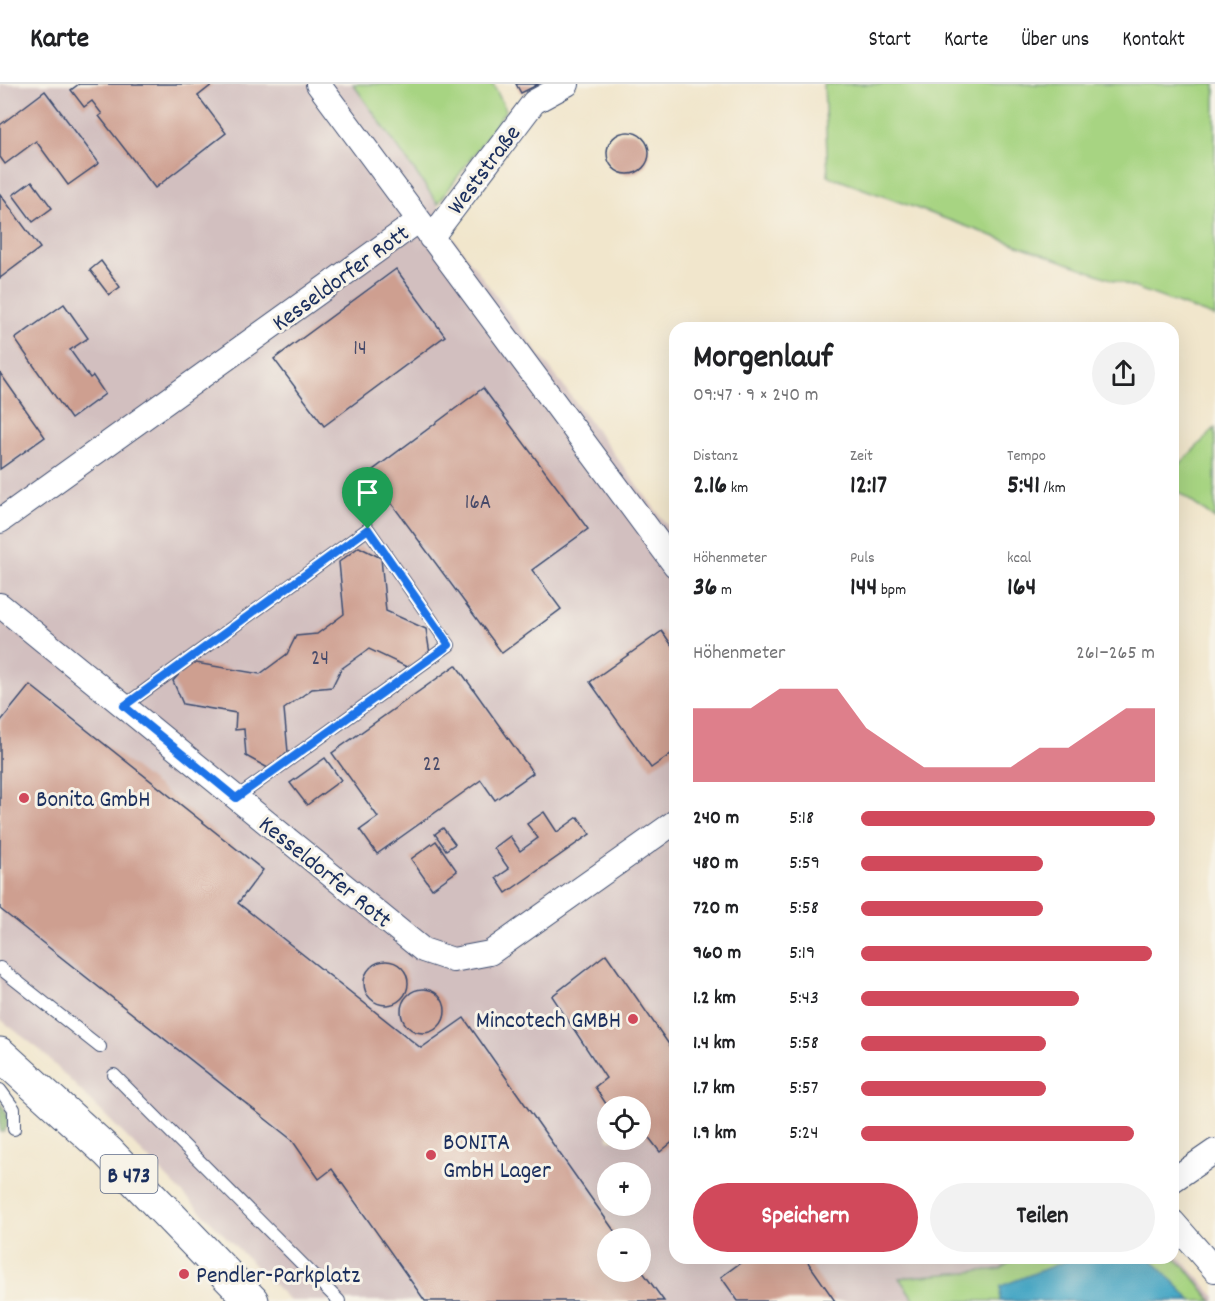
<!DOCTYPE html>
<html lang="de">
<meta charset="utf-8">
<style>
:root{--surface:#fff;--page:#f2f2f2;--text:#202124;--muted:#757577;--line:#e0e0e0;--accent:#d1495b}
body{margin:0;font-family:Dekko,sans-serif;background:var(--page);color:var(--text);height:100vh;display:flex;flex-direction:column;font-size:22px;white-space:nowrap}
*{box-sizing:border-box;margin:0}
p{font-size:20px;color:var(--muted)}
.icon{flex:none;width:33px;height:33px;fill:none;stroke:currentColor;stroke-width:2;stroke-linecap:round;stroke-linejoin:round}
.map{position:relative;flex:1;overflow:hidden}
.sheet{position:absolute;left:669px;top:238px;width:510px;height:942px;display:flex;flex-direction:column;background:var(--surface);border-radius:18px;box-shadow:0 6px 24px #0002}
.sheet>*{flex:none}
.buttons{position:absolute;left:597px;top:1012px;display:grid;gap:12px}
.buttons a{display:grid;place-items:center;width:54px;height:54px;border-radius:50%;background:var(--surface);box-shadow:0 6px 24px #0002;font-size:30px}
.pin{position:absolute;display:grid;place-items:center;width:51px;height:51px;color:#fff;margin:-62px -26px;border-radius:50% 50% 50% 0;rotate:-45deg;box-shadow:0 0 6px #0007}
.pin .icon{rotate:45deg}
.round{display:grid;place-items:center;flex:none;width:63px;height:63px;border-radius:32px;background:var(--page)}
.headline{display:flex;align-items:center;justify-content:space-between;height:102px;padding:0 24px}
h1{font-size:33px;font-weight:800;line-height:45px}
.metrics{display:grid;grid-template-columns:repeat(3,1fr);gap:9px;height:102px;padding:6px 24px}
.metrics div{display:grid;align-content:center}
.metrics b{font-size:26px;font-weight:800}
.metrics small{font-size:16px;font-weight:400}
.metrics p{font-size:16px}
.chart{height:168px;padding:12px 24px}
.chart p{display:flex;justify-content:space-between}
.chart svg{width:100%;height:108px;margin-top:6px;fill:var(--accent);opacity:.7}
.primary-button{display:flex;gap:12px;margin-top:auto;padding:12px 24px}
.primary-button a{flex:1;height:69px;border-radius:36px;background:var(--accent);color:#fff;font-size:24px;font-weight:800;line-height:69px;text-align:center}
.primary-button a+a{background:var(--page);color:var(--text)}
ul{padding:0 24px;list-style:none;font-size:20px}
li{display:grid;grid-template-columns:96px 72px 1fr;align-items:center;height:45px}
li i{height:15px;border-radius:8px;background:var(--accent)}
header{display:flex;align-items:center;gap:36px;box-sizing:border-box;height:84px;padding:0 30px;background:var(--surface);border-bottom:2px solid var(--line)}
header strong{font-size:28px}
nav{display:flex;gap:33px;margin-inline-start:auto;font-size:21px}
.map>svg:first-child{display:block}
.industrial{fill:#d2bfbf;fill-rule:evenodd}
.green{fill:#a7d482;stroke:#618270;stroke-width:1.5}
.forest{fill:#85b670;stroke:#507267;stroke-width:1.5}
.water{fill:#44a6c4;stroke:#306a91;stroke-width:1.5}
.building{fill:#ce9f90}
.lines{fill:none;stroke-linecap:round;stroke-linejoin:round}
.lane-casing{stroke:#3b4a6e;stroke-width:14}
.street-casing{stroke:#3b4a6e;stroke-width:26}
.primary-casing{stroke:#3b4a6e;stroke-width:35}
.lane{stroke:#fff;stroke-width:12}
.street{stroke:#fff;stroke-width:24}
.primary{stroke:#fff;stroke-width:33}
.route-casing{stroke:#fff;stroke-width:12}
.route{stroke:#1a73e8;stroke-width:8}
.poi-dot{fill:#d1495b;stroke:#f7f3e8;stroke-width:2}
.labels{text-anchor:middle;stroke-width:6;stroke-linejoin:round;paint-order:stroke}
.number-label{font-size:21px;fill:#484b6a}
.shield{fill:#f7f3e8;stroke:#5d6a87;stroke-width:1.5}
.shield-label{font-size:22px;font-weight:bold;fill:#1b2f5e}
.street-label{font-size:24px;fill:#1b2f5e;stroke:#f7f3e8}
.poi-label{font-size:24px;fill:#1b2f5e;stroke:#f7f3e8;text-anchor:start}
</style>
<header>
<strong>Karte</strong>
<nav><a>Start</a><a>Karte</a><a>Über uns</a><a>Kontakt</a></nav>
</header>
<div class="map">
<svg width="1215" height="1217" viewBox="0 0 1215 1217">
<rect width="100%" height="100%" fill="#f7f3e8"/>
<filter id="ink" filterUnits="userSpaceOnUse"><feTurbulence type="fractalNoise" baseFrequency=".0167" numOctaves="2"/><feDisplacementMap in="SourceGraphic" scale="12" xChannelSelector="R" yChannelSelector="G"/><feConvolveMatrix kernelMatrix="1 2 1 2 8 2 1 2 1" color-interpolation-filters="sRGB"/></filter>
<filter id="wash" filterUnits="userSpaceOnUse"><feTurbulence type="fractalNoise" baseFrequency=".008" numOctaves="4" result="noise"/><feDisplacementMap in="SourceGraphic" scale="24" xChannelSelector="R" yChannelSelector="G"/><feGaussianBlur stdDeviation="1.35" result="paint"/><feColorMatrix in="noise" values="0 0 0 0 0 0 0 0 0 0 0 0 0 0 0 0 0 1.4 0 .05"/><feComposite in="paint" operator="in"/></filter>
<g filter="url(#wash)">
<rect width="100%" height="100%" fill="#f1e6cc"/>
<path class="industrial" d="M0,0H353L438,120L449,149L675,452V1174H1173V1166L1215,1212V1217H290L40,966L0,935ZM608,1023H640V1056H608ZM608,1089H640V1122H608ZM608,1155H640V1188H608Z"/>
<g class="green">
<path d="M353,0H493L506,26L438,120Z"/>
<path d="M824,0H1215V233L828,92Z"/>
<path d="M1215,344V435L1173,404V387Z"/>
<path d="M1173,1173L1186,1184L1212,1217H915L899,1194L1001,1185L1014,1175L1173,1174Z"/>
</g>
<path class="forest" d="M0,1019C7,1027 11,1038 4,1048H0Z"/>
<path class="water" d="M1071,1175H1151L1192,1217H1000L1001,1202Z"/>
<g id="blocks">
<g class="building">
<path d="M79,0H213L198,12L226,49L155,104L99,32L102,30L92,17L84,23L71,6Z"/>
<path d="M516,0H539L521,9Z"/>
<path d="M45,7L99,79L68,101L36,57L5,80L0,73V41Z"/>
<circle cx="628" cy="69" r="21"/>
<path d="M32,97L52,124L33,138L13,111Z"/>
<path d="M0,110L40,164L0,194Z"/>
<path d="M101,177L120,203L109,211L90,186Z"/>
<path d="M396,185L445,252L324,342L274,275Z"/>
<path d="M64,220L88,254L70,266L90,294L93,292L105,310L71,335L15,255Z"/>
<path d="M0,289L45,353L0,385Z"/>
<path d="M483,304L588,445L532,486L561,525L502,569L369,389Z"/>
<path d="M359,463L381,474L386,527L426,545L430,570L409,584L369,565L341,585L332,603L312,605L284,625L288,668L268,684L246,672L244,645L235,646L236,629L183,620L173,597L190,578L260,590L287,570L296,552L317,550L344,530L339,478Z"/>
<path d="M662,547L675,566V667L651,684L590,598Z"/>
<path d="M456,581L533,689L495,716L481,696L377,770L360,746L378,733L332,669Z"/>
<path d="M30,601L263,786L238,819L421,964L464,934L620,1155H608V1188H640V1184L664,1217H425L332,1085L319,1095L292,1056L0,825V638Z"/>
<path d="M325,674L341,696L307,721L290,699Z"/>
<path d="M544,728L557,748L578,733L590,750L506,809L496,794L509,785L494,764L510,752L520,767L538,754L527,740Z"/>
<path d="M443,744L455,760L446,766L435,750Z"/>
<path d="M436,757L457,787L432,805L411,775Z"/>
<path d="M606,870L675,969V1056L660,1068L640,1042V1023H608L595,1003L606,994L552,912Z"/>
<circle cx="386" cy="899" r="22"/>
<circle cx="423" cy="927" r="22"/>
<path d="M747,1174H805L835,1217H738L721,1193Z"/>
</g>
</g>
</g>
<g filter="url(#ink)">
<use href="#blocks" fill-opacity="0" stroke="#3b4a6e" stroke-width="1.5"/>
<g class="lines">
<defs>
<g id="lane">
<path d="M124,622L368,445L449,561L236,714"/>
<path d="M0,884L100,963"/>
<path d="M114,991L339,1217"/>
<path d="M0,1006L14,1025V1045"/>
</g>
<g id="street">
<path d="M318,0L675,481"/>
<path d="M431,154L534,18L567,0"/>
<path d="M0,437L418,137"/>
<path d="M0,521L423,866L453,876L490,869L675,738"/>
<path d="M1173,1096L1215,1067"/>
<path d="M1173,1138L1215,1186"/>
</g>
<path id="primary" d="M0,970L108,1068L252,1217"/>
</defs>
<use href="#lane" class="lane-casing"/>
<use href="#street" class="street-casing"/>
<use href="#primary" class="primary-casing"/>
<use href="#lane" class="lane"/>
<use href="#street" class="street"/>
<use href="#primary" class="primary"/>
</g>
</g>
<g class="lines" filter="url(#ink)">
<defs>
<path id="route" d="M368,445L449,561L236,714L124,622Z"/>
</defs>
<use href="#route" class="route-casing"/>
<use href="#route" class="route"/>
</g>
<g class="poi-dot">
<circle cx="24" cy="714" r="6"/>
<circle cx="633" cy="935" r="6"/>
<circle cx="431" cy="1071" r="6"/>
<circle cx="184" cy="1190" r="6"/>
</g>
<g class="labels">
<g class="number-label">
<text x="360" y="270">14</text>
<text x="478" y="424">16A</text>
<text x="320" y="580">24</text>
<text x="432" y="686">22</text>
</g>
<rect class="shield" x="100.5" y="1071" width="57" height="38" rx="4.5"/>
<g class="shield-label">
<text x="129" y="1098">B 473</text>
</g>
<g class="street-label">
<text transform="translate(483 85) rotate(-53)" y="8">Weststraße</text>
<text transform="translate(340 193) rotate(-36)" y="8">Kesseldorfer Rott</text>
<text transform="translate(326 787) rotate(39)" y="8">Kesseldorfer Rott</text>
</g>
<g class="poi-label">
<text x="36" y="722">Bonita GmbH</text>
<text x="621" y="943" text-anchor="end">Mincotech GMBH</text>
<text x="443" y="1065">BONITA<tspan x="443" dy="28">GmbH Lager</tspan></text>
<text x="196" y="1198">Pendler-Parkplatz</text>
</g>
</g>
</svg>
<div class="buttons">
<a><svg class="icon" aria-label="locate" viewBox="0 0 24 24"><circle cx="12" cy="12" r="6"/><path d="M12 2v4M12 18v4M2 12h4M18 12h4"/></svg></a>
<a>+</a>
<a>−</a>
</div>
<div class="pin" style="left:368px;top:445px;background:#1e9e55"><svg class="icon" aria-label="arrive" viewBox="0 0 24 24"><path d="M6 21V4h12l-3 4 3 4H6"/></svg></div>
<section class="sheet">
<div class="headline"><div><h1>Morgenlauf</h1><p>09:47 · 9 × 240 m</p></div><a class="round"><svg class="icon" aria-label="share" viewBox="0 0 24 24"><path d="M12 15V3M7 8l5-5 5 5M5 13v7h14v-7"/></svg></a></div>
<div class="metrics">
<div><p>Distanz</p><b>2.16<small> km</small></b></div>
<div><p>Zeit</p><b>12:17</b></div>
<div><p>Tempo</p><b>5:41<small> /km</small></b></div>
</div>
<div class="metrics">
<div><p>Höhenmeter</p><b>36<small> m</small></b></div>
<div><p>Puls</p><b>144<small> bpm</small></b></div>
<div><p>kcal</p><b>164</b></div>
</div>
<div class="chart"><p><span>Höhenmeter</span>261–265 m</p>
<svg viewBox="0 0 160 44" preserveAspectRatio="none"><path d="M0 44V14L10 14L20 14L30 6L40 6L50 6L60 22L70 30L80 38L90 38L100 38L110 38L120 30L130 30L140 22L150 14L160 14V44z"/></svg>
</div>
<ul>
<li><b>240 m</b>5:18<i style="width:100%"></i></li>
<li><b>480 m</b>5:59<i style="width:62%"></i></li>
<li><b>720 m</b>5:58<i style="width:62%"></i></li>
<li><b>960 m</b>5:19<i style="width:99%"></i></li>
<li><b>1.2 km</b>5:43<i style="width:74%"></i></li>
<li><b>1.4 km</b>5:58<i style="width:63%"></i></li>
<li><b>1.7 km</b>5:57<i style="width:63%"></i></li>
<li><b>1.9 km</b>5:24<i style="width:93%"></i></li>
</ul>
<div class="primary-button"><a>Speichern</a><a>Teilen</a></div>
</section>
</div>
